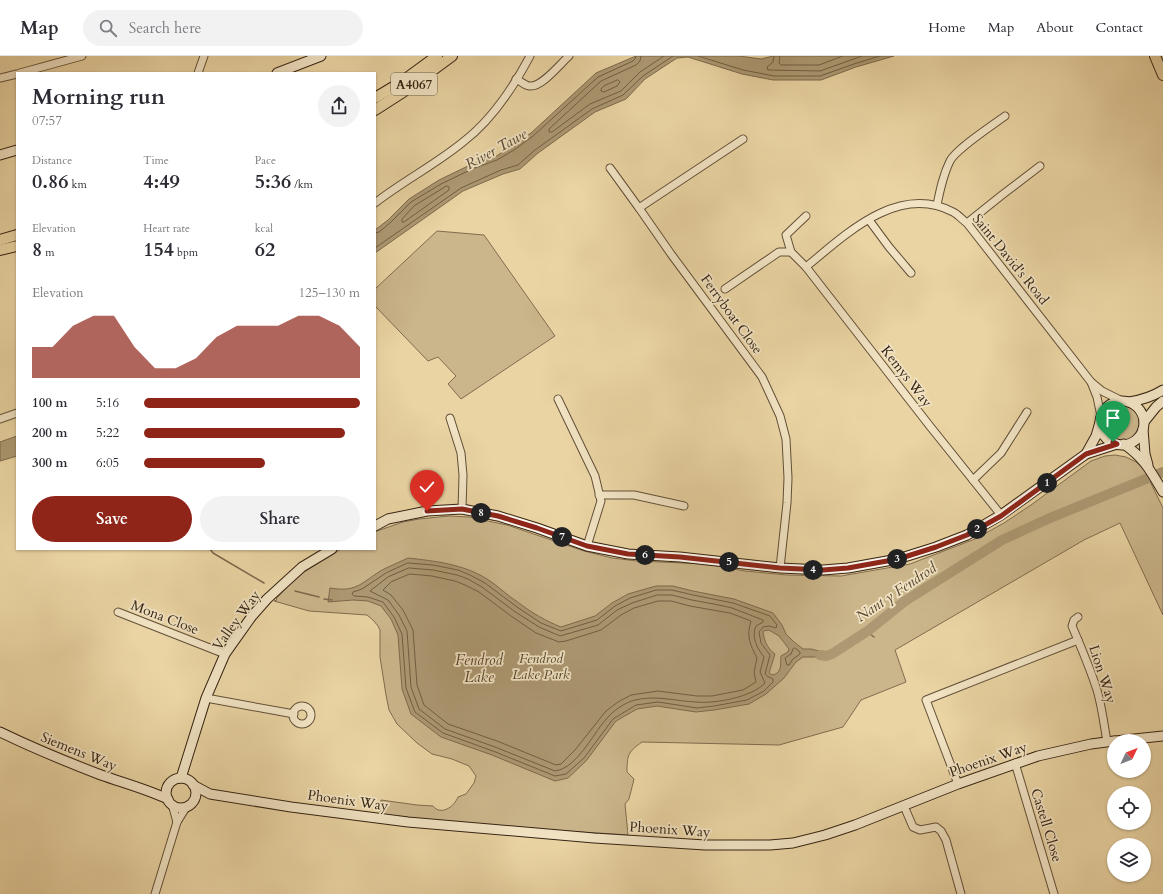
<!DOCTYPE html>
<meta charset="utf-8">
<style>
:root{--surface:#fff;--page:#f2f2f3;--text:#2b2b33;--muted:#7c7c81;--line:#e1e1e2;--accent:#8f2418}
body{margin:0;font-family:Cardo,serif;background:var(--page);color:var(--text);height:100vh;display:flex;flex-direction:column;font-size:15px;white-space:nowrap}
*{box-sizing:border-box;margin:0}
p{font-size:13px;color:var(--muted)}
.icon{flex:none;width:22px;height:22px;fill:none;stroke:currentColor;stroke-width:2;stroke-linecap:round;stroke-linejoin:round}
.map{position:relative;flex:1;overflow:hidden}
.panel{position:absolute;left:16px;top:16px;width:360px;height:478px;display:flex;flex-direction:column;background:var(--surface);border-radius:0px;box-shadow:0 1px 3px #0004}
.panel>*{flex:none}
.needle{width:26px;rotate:47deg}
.controls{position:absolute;left:1107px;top:678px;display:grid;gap:8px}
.controls a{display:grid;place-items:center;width:44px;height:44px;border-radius:50%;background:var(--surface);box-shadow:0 1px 3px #0004;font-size:20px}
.pin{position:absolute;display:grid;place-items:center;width:34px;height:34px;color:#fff;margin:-41px -17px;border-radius:50% 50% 50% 0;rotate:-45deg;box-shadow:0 0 4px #0007}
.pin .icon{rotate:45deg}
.km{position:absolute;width:20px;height:20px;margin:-10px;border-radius:50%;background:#222;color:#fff;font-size:11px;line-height:20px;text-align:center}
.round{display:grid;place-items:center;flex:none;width:42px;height:42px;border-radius:21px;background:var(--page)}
.overview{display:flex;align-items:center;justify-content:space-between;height:68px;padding:0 16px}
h1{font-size:22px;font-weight:800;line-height:30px}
.stats{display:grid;grid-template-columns:repeat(3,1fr);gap:6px;height:68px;padding:4px 16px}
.stats div{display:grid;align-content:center}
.stats b{font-size:20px;font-weight:800}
.stats small{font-size:11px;font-weight:400}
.stats p{font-size:11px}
.chart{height:112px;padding:8px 16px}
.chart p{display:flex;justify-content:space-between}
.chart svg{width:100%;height:72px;margin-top:4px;fill:var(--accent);opacity:.7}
.action{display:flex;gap:8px;margin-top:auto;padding:8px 16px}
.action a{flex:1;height:46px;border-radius:24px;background:var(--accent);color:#fff;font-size:16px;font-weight:800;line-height:46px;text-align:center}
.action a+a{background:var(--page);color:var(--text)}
ul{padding:0 16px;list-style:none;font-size:13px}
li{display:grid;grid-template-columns:64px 48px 1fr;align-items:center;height:30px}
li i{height:10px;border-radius:5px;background:var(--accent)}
header{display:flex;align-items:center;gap:24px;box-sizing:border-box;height:56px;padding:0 20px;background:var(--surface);border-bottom:1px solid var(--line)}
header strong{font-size:19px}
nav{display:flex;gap:22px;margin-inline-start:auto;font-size:14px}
.search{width:280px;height:36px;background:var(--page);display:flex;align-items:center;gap:10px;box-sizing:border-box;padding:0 14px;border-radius:22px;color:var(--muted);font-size:15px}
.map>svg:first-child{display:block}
.green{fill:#cbb68b;stroke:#806c4f}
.water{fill:#ac9872;stroke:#7c694c;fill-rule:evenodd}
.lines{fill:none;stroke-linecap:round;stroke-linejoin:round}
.shore{stroke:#705e42;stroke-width:1}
.stream{stroke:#7c694c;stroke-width:1.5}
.river{stroke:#ac9872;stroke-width:10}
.street-casing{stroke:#624f37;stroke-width:9}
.secondary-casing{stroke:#352313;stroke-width:11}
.primary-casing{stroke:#352313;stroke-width:12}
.street{stroke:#f1e3c3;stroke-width:7}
.secondary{stroke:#f1e3c3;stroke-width:9}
.primary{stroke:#ead4a3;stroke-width:10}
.route-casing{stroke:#fff;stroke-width:8}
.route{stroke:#8f2418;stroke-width:5}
.labels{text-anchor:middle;stroke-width:3.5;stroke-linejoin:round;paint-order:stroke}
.shield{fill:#f1e3c3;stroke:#6d5d48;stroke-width:1}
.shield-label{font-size:13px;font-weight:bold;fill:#352313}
.street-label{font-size:14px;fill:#352313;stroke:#f1e3c3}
.park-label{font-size:14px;font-style:italic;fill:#5a4831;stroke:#f1e3c3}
.water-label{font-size:15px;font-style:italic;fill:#594630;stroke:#f1e3c3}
</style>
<header>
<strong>Map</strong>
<div class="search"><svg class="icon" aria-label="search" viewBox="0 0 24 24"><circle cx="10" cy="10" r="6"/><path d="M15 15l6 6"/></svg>Search here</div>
<nav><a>Home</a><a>Map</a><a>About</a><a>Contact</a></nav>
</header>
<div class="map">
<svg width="1163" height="838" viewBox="0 0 1163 838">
<rect width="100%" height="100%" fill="#ead4a3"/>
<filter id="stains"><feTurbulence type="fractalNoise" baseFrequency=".005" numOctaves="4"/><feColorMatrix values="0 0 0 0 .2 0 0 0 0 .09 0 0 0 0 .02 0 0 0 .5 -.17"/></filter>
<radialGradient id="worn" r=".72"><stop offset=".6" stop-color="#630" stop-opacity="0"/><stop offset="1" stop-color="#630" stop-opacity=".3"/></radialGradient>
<g class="green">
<path d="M437,175L484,179L555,280L461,343L448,328L456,320L438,301L428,305L375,250V233Z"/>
<circle cx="1123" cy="368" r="19"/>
<path d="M1115,399L1126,401L1136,406L1144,413L1163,452V559L1120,467L1084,484L895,594L906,626L861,644L843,671L779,689L642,686C628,696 627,699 627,716L634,723L629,743L625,748L628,779L471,769L380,758L381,744L417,749L433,750C441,760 454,751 458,741L466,738L474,727L476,720L469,710L452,703L432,698L417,687L397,668L389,654L386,639L380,601V574L378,570L373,564L367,559L309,555L274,545L277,544L276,543L296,521L341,493H375V476L377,475L403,466L419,463L449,460L469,461L507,469L584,495L612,502L637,505L706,508L745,515L787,519L841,520L910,508L975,483L1004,467L1031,449L1091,405L1105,400Z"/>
</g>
<g class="water">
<path d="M636,0H739L761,3L773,0H894L856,11L821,24H773L742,18L688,1L677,2L645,23L626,43L595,56L538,97L520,113L503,118L463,135L375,197V174L388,164L409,143L439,124L470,109L495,101L531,77L596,17Z"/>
<path d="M17,380V400L0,405V386Z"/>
<path d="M408,502C435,505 463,508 487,523C498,530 508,540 519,547C532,557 546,565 561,571L595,560L612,547L628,538L656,530H673L693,535L734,543L773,557L782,569L786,578L794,586L803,593H811L819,595L820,599L819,601H803L796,606L784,622L766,638L749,648L714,654L696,656L657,650L637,653L616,665L586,705L568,722L555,725L492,699L441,681L411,658L402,633L398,579L391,563L381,550L368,545L353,544L328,546L330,532C359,537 362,525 384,513C392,509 400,506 408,502ZM769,574L779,580L789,593L788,596L781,600C780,607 783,617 772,619L769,617L775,598C767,592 764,585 763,575Z"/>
</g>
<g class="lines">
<g class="shore">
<path d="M641,0L640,5L636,9L601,25L549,73V76H552L590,48L621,35L640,16L664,0"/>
<path d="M698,0L743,14L774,20H820L854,8L880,0"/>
<path d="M774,0L773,6L767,11L768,14L820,15L862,0"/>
<path d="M780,0L779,7L781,9H819L843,0"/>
<path d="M618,24L620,26L617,30L604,36L601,35V33L604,30Z"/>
<path d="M447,130L449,131V134L404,166H402V163L414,150Z"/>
<path d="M375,177L379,176L390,167L411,146L441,128L472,113L497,104L514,94L533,80L598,21L633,5L635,3L636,0"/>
<path d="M375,192L461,132L501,114L518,109L535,94L592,53L623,39L643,20L673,0"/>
<path d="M408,507L433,509L458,514L470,519L485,527L517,551L541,567L561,575L597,564L615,550L630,542L656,534H672L693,539L733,547L770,560L777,569L776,572L769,570L763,571L759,576L761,587L770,599L765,618L767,620L773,623V626L764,635L747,644L714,650L697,652L658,646L636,649L613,663L584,702L566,718L555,720L493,695L443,677L415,656L406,632L402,578L394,561L383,546L368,541L354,540L352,538L353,536L362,533L386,517Z"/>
<path d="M409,512L433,514L457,519L468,523L482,531L514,555L539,571L560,580L598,569L617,554L632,547L657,539H672L692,544L719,549L732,552L763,564V566L756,570C751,581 757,592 764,601L760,616L765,627C752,641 715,648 696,646C675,645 656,639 635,644C627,646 615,653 609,660C594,675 578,712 555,715L495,691L445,673L419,653L411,631L407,575L399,559L388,544L370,535L388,521Z"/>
<path d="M410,518L432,520L455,525L465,529L479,536L511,560L536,577L559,586L566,585L601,574L621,559L634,552L658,545H671L690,550L718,555L730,557L751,565C746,581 750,588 757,602L754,616L756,626L743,634L712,640H697L658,635L631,639L618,646L606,655L575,694L561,708L556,709L497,685L448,668L424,649L417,629L413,574L403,554L391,539L383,534L391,526Z"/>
<path d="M795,592L800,596V598L793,603L789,609H787L785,602L791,598L793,593Z"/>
</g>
<g class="stream">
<path d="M210,493L213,497L264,527"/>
<path d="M295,535L319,541"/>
<path d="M324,543L332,544"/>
<path d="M864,577L870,578L874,581"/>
</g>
<path class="river" d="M820,599L826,600L832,598L869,574L905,545L1002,484L1050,462L1163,416"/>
<defs>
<g id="street">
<path d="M20,17L82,0"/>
<path d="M198,17L204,0"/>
<path d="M0,22L17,18"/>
<path d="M516,23C521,25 525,30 530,30C542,31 560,8 569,0"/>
<path d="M743,83L639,152L671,198L762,321L780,360L786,383L788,422L787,447L780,512"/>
<path d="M610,112L639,152"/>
<path d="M375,147C403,125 435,109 463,86C492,64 513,32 530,0"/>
<path d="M937,149C940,134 943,119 950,105C956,93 993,69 1005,60"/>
<path d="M806,160L786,179L791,196L806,211L929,369L1001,459"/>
<path d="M869,164L889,191L911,217"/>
<path d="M967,167L1002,139L1040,110"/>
<path d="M806,211C845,179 898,127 953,156C958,158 962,164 967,167L1091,326L1102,335L1122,345"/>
<path d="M725,233L779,196H791"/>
<path d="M1091,326L1097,341L1101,360"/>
<path d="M558,343L595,420L601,445L587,490"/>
<path d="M450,362L461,397L463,419L462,453"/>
<path d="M0,363L17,357"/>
<path d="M973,424L1001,397L1027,356"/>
<path d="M599,439H634L684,450"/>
<path d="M118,556L225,598"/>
<path d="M1078,561L1074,564L1072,570C1081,591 1090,612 1097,634C1102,651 1104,668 1107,686"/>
<path d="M206,642L294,658"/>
<circle cx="302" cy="659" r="9"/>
<path d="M1015,707L1054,838"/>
<path d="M958,728L926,644L1078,584"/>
<path d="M172,748L177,766"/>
<path d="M904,750L913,771L920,774L936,771L941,775L946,784L961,838"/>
<path d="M155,838L177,766L187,750"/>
</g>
<g id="secondary">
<path d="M277,17L321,0"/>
<path d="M0,99L17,94"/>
<circle cx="1122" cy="367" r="22"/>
<path d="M1129,346C1142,344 1152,341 1163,334"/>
<path d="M1144,366L1156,351L1163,345"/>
<path d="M1143,373L1145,398L1148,409"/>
<path d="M1124,388C1145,403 1150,414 1163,436"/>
<path d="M1086,398L1096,380L1100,366"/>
<path d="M375,470L388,463L427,455L462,453L498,460L537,472L587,490L628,498L680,501L780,512L823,514L848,512L898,503L936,491L967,479L1001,459L1086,398L1117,388"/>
<path d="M0,676C33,692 67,706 101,719C124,727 146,733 168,743"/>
<path d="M1115,685L1163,680"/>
<path d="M181,722L206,642L225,598L252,560L267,543L302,511L332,493"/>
<circle cx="181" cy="737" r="15"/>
<path d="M193,729L210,738L291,751L408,766L594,782L705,789H770L793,787L825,779L855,769L958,728L1038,700L1091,688L1114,685"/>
</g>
<g id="primary">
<path d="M1155,0L1163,19"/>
<path d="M375,42L400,27L437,0"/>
<path d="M375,54L403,36L452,0"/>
<path d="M0,184L17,179"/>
<path d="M0,194L17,190"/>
</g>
</defs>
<use href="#street" class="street-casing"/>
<use href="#secondary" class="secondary-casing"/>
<use href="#primary" class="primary-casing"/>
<use href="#street" class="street"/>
<use href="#secondary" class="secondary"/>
<use href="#primary" class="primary"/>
</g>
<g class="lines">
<defs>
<path id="route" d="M427,455L462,453L498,460L537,472L587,490L628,498L680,501L780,512L823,514L848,512L898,503L936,491L967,479L1001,460L1086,398L1117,388L1113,386"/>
</defs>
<use href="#route" class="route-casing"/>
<use href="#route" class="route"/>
</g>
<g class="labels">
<rect class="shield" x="391" y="17" width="46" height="22" rx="3"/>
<g class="shield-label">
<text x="414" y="33">A4067</text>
</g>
<g class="street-label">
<text transform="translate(1011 203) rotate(51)" y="5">Saint David's Road</text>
<text transform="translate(732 258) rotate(54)" y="5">Ferryboat Close</text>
<text transform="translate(907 320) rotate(52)" y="5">Kemys Way</text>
<text transform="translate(165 561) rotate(21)" y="5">Mona Close</text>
<text transform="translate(236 564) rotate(-54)" y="5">Valley Way</text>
<text transform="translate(1103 618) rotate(72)" y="5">Lion Way</text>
<text transform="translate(79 695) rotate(22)" y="5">Siemens Way</text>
<text transform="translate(988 703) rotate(-19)" y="5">Phoenix Way</text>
<text transform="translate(348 744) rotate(8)" y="5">Phoenix Way</text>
<text transform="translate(1047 769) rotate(73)" y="5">Castell Close</text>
<text transform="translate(670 773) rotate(4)" y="5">Phoenix Way</text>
</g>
<g class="park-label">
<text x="541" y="607">Fendrod<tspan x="541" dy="16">Lake Park</tspan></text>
</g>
<g class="water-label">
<text transform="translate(496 93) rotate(-29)" y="5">River Tawe</text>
<text transform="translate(896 536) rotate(-34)" y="5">Nant y Fendrod</text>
<text x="479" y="609">Fendrod<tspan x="479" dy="17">Lake</tspan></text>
</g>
</g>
<rect width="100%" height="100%" filter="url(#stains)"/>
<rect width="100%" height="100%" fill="url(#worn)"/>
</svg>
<div class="controls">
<a><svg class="needle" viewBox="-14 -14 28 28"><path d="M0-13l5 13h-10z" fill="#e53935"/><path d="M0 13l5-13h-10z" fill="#7c7c81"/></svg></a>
<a><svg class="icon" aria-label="locate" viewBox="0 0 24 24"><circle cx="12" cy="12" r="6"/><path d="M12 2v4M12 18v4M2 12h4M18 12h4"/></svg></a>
<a><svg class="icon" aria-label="layers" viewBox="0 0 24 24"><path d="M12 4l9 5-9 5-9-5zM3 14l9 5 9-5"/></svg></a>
</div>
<div class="pin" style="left:1113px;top:386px;background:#1e9e55"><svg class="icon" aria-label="arrive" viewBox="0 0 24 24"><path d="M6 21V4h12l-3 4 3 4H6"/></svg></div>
<div class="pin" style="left:427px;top:455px;background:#d93025"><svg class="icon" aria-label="check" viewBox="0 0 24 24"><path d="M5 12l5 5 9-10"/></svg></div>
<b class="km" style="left:1047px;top:427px">1</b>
<b class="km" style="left:977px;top:473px">2</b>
<b class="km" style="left:897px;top:503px">3</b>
<b class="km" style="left:813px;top:514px">4</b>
<b class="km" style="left:729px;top:506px">5</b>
<b class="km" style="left:645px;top:499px">6</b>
<b class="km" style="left:562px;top:481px">7</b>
<b class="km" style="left:481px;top:457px">8</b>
<section class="panel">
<div class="overview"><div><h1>Morning run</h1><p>07:57</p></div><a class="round"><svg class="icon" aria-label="share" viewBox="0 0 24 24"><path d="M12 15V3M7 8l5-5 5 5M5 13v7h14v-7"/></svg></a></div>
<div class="stats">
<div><p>Distance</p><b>0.86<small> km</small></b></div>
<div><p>Time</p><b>4:49</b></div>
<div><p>Pace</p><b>5:36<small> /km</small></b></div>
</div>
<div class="stats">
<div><p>Elevation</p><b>8<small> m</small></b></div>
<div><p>Heart rate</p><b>154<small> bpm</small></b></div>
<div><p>kcal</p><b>62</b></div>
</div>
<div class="chart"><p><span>Elevation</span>125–130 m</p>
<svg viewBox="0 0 160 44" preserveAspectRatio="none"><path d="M0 44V25L10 25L20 12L30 6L40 6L50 25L60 38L70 38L80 32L90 19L100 12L110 12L120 12L130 6L140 6L150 12L160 25V44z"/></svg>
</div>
<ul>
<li><b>100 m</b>5:16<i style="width:100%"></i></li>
<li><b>200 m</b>5:22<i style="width:93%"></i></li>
<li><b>300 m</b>6:05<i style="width:56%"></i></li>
</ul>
<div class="action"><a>Save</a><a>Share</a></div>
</section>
</div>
